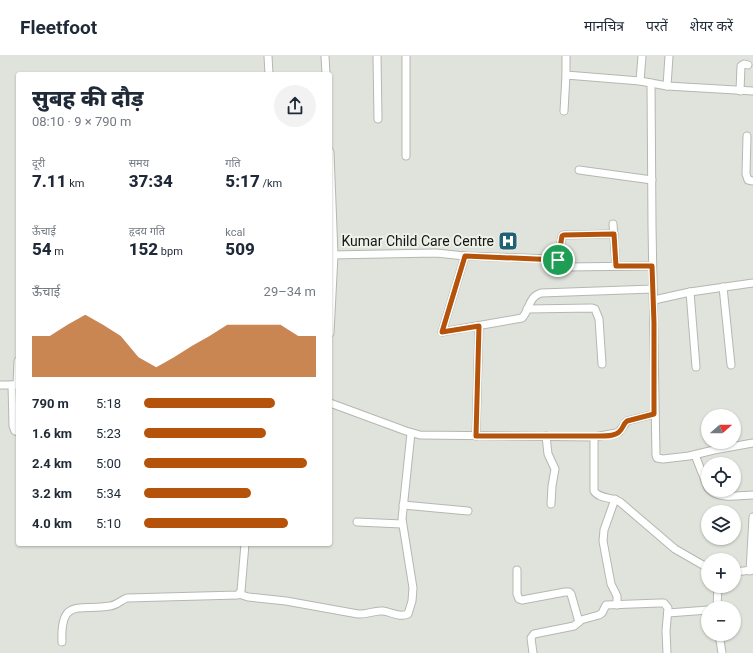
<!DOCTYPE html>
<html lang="hi">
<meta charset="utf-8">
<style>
:root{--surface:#fff;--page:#f2f2f3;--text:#1f2937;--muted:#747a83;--line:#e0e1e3;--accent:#b45309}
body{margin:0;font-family:Roboto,"Noto Sans Devanagari",sans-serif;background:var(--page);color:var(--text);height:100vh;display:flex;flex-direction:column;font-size:15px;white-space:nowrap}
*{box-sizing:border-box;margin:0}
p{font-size:13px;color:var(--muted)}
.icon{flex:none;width:22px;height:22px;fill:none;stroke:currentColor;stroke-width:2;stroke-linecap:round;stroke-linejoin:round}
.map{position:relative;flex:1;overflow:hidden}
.details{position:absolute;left:16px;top:16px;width:316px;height:474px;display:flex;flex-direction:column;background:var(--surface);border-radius:4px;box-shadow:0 1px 3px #0004}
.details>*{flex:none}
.needle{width:26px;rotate:69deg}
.buttons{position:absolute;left:701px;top:353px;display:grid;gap:8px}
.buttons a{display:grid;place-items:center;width:40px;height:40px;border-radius:50%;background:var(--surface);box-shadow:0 1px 3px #0004;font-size:20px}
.pin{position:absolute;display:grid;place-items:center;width:34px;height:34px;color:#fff;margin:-17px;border:2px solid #fff;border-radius:50%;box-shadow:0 1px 4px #0007}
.round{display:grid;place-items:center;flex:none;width:42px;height:42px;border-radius:21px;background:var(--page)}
.headline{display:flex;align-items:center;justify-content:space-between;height:68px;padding:0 16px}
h1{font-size:22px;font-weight:800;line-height:30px}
.figures{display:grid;grid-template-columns:repeat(3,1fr);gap:6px;height:68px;padding:4px 16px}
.figures div{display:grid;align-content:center}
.figures b{font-size:17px;font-weight:800}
.figures small{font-size:11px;font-weight:400}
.figures p{font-size:11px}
.chart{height:112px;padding:8px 16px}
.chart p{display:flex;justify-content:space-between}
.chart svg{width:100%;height:72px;margin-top:4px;fill:var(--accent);opacity:.7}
ul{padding:0 16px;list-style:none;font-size:13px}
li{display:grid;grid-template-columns:64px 48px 1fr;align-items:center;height:30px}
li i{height:10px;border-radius:5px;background:var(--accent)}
header{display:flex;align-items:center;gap:24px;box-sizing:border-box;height:56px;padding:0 20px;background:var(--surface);border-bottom:1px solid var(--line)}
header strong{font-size:19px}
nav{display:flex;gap:22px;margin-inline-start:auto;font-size:14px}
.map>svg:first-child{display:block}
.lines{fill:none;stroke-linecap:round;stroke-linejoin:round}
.minor-casing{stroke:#b5b8b0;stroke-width:9}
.minor{stroke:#fff;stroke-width:7}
.route-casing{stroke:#fff;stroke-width:8}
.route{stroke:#b45309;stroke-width:5}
.labels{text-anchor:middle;stroke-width:4;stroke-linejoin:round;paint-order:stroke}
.poi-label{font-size:14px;fill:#151613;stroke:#eef1e9;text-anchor:end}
</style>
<header>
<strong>Fleetfoot</strong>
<nav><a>मानचित्र</a><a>परतें</a><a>शेयर करें</a></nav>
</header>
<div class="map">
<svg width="753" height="597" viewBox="0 0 753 597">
<rect width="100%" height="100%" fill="#e0e3db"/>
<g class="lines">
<defs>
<g id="minor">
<path d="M268,0L269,18"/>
<path d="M325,0L326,18"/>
<path d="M377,0L378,63"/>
<path d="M406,0V100"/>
<path d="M566,19L640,25L667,30L753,35"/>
<path d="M640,25L642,0"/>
<path d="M651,27L652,170L656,399L657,402L663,403L689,400L714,394L753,387"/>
<path d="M667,30L669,0"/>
<path d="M740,35L741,10L744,8L748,9"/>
<path d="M564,55L566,19V0"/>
<path d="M747,80L746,118L748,124L753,125"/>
<path d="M330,96L334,199L330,277"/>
<path d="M579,114L652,124"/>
<path d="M613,168L616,210"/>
<path d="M330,199L436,197L465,200L554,203L558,204L560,209L563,211L652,210"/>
<path d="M465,200L442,276L522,262C530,254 528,241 541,237L653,233"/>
<path d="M558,204L562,180L564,179L614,178"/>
<path d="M723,231L731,309"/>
<path d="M690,236L753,227"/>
<path d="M654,244L690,236L696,311"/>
<path d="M527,253L592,252L595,253L599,263L602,308"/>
<path d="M0,329H16"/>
<path d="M12,329L13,370L15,375L18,376"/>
<path d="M17,329L18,305"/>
<path d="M330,347L406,375L420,379L594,381"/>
<path d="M654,358L627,365L619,376L616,377L594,381V435C599,443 612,441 620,446L675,493L708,512"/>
<path d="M476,380L479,270"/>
<path d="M546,380L548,398L555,413L552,430L551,448"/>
<path d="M695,399L708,432"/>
<path d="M710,434C719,444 741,439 753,439"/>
<path d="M615,443L604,474L603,485L611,528L617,540V549"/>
<path d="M403,449L468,455"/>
<path d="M357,466L402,468"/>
<path d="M517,514V538L519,543L522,544L565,536H569L571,538L579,566"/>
<path d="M750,515L753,461"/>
<path d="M734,516L753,514"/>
<path d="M239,538L248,541L286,545L358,558C367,559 374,554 383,555C391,556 400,562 408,558L412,545L413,532L402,463L411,377"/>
<path d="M717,552L718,530"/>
<path d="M668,557L708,554"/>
<path d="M719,578L722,597"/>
<path d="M62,586C60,541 80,555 110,550C117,549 121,544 127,542L238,539L241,535L245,488"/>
<path d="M533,597L531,582L534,578L574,570L581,564L599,559L602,557L606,549L660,547H664L668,552L666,575L667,597"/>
</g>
</defs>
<use href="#minor" class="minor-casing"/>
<use href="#minor" class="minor"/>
</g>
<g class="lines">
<defs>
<path id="route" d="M614,178L616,210H652L654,267V358L627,365C623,368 623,373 619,376C614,381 601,380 594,380H476L479,270L442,276L465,200L558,204L562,180L564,179Z"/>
</defs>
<use href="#route" class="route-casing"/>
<use href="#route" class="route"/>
</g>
<defs>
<symbol id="hospital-square" viewBox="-11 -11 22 22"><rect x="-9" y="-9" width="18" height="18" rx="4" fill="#216076" stroke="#eef1e9"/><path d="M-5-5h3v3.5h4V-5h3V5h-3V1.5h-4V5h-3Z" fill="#fff"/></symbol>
</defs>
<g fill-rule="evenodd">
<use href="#hospital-square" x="497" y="174" width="22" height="22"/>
</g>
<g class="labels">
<g class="poi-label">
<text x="494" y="190">Kumar Child Care Centre</text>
</g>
</g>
</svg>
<div class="buttons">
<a><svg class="needle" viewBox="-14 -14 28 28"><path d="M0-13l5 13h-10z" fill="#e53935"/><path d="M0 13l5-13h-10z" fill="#747a83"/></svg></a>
<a><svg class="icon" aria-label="locate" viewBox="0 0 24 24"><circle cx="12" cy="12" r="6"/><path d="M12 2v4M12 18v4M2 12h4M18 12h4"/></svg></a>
<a><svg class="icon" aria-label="layers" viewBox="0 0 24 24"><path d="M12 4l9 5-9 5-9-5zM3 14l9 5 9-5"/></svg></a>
<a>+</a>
<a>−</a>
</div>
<div class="pin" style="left:558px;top:204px;background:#1e9e55"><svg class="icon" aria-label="arrive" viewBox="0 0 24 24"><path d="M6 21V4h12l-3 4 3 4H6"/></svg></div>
<section class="details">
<div class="headline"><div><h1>सुबह की दौड़</h1><p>08:10 · 9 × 790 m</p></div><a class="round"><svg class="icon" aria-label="share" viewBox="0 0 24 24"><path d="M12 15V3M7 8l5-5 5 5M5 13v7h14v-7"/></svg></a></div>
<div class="figures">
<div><p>दूरी</p><b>7.11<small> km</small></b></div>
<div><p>समय</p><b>37:34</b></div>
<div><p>गति</p><b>5:17<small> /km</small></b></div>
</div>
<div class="figures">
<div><p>ऊँचाई</p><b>54<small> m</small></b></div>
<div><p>हृदय गति</p><b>152<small> bpm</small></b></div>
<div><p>kcal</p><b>509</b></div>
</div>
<div class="chart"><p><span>ऊँचाई</span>29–34 m</p>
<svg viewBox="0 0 160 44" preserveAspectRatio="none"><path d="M0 44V19L10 19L20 12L30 6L40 12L50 19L60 32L70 38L80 32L90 25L100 19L110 12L120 12L130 12L140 12L150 19L160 19V44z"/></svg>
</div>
<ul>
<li><b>790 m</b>5:18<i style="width:76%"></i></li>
<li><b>1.6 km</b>5:23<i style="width:71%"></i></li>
<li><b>2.4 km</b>5:00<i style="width:95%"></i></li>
<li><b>3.2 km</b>5:34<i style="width:62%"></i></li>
<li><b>4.0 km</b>5:10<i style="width:84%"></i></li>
</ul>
</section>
</div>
